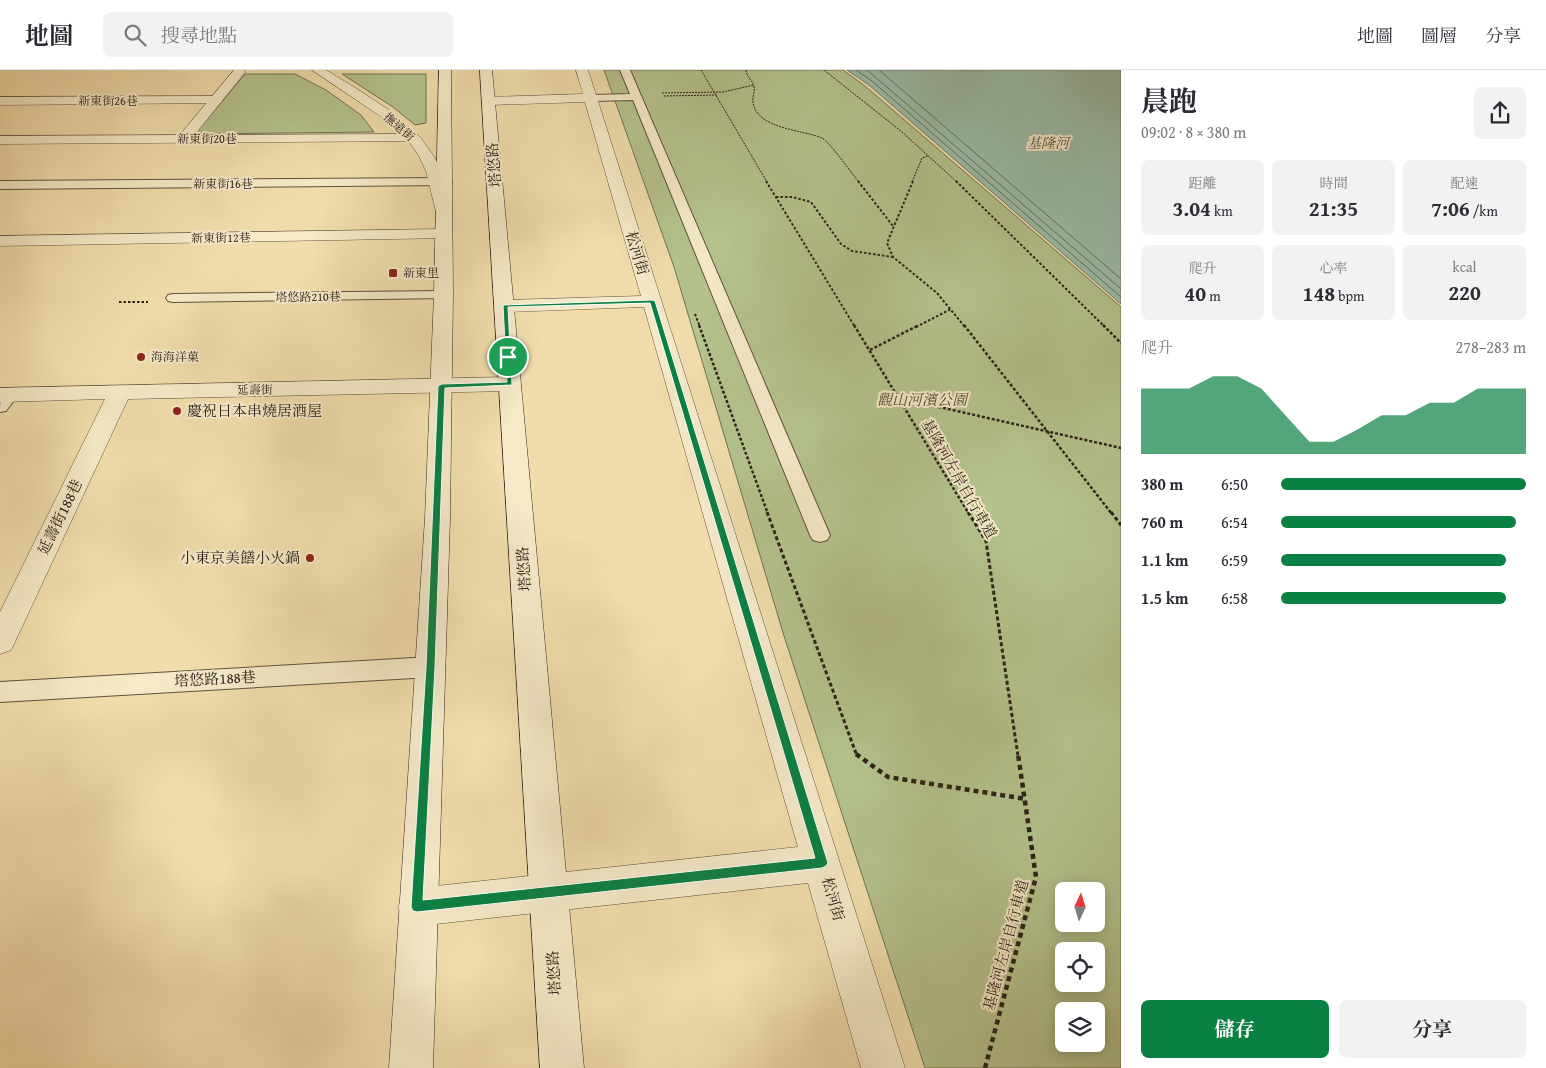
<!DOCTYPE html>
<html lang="zh-TW">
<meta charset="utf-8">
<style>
:root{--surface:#fff;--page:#f2f2f3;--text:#2b2b33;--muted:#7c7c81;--line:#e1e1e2;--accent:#0b8043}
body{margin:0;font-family:"Gentium Book Plus","Noto Serif TC",serif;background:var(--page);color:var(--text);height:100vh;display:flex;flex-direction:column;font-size:19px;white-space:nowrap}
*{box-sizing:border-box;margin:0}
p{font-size:16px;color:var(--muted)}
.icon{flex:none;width:28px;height:28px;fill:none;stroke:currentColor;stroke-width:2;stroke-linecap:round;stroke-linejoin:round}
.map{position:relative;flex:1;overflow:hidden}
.panel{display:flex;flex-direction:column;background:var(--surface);width:425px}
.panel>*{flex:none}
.needle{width:32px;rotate:4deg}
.controls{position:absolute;left:1055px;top:812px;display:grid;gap:10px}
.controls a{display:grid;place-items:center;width:50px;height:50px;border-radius:8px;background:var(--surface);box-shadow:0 2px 12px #0003;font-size:25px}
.pin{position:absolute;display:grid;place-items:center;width:42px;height:42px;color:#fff;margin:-21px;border:2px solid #fff;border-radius:50%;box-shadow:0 1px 5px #0007}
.round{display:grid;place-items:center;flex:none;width:52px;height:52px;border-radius:8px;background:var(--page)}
.summary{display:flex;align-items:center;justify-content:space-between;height:85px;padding:0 20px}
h1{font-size:28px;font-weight:700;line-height:38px}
.metrics{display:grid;grid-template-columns:repeat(3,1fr);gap:8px;height:85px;padding:5px 20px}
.metrics div{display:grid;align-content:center;border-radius:8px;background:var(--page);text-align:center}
.metrics b{font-size:21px;font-weight:700}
.metrics small{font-size:14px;font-weight:400}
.metrics p{font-size:14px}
.chart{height:140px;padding:10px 20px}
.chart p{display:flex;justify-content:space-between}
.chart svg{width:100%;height:90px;margin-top:5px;fill:var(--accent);opacity:.7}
.button{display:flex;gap:10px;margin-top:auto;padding:10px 20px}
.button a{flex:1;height:58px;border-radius:8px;background:var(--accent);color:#fff;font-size:20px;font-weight:700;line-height:58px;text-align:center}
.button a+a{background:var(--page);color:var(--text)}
ul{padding:0 20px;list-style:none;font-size:16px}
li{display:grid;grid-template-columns:80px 60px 1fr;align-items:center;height:38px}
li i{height:12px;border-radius:6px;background:var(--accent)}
header{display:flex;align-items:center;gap:30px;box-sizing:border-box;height:70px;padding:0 25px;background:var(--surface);border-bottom:1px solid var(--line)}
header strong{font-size:24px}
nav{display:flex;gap:28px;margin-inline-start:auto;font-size:18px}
.search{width:350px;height:45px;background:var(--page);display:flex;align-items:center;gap:12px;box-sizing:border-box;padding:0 18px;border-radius:8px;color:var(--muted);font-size:19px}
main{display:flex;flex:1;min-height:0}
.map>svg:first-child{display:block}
.green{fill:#b4c28d;stroke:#717253;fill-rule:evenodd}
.water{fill:#9abca8;stroke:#6f7f6f}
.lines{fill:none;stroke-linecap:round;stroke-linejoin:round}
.shore{stroke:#647060;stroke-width:1}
.service-casing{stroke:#5e523e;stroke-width:2}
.pedestrian-casing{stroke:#5e523e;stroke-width:1}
.minor-casing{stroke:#5e523e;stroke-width:1}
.tertiary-casing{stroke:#5e523e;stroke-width:1}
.secondary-casing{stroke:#2e2319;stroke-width:1}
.path-far4{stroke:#2e2319;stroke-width:1;stroke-dasharray:2 1;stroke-linecap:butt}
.path-far3{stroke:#2e2319;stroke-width:2;stroke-dasharray:2.5 2;stroke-linecap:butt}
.path-far2{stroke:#2e2319;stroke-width:2.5;stroke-dasharray:3 2;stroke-linecap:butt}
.path-far1{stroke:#2e2319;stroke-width:3;stroke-dasharray:4 2.5;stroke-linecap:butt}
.path{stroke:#2e2319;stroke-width:4.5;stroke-dasharray:5 4;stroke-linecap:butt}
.service{fill:#f5e9c8;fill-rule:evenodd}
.pedestrian{fill:#f5e9c8;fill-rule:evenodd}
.minor{fill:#f5e9c8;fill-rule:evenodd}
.tertiary{fill:#f5e9c8;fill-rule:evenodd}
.secondary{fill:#f5e9c8;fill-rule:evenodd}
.route{fill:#0b8043;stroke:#fff;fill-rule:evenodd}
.poi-dot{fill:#8f2418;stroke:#f5e9c8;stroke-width:2}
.labels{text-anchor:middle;stroke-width:4;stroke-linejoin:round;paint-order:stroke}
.far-street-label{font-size:12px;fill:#2e2319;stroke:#f5e9c8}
.far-poi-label{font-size:12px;fill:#2e2319;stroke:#f5e9c8;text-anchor:start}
.far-water-label{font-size:14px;font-style:italic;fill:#4e5144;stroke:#f5e9c8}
.street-label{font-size:15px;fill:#2e2319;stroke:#f5e9c8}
.park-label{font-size:15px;font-style:italic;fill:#504b36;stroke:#f5e9c8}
.poi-label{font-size:15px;fill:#2e2319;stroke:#f5e9c8;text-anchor:start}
</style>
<header>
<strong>地圖</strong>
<div class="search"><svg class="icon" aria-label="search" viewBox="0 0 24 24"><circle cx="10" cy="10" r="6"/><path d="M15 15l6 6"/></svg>搜尋地點</div>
<nav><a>地圖</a><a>圖層</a><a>分享</a></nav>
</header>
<main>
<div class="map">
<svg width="1121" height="998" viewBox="0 0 1121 998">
<rect width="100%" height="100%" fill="#f0ddab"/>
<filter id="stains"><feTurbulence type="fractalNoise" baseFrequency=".004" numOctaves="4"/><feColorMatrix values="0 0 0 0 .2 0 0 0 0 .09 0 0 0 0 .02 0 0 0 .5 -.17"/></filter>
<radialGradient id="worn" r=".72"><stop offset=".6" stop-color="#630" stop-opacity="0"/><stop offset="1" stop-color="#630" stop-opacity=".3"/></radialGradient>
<g class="green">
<path d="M604,0H843L865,16L1121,237V998H925L784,566L674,197ZM1064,821H1096V854H1064ZM1064,881H1096V914H1064ZM1064,941H1096V974H1064Z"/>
<path d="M245,4H295L326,20L361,45L374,62L195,64Z"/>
<path d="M342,4H426V53L415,55L393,37Z"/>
</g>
<path class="water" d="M847,0H1121V234L869,15Z"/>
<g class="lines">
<g class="shore">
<path d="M856,0L872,11L1121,227"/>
<path d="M867,0L1121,219"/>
<path d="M879,0L1121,209"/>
</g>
<defs>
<g id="service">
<path d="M620,0H630L830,465L827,470L820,472L813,470L810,465L633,30L591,31L586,28L591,25L630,24Z"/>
<path d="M446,108L452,112L450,115L0,119V111Z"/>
<path d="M443,221L448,222L450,225L448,228L173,232L168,231L166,228L168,225L173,224Z"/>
<path d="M9,320L15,321L18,325L6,341L0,342C0,332 0,323 9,320Z"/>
<path d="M431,587L439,590L443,597L439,604L431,607L0,632V612Z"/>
</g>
<path id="pedestrian" d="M234,0H244L245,2L189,72H179L177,69L179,66Z"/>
<g id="minor">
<path d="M576,0H588L597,28L905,998H861L808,813L417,856L404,850L398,837L404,824L417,818L798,777L644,237L505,242L498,240L495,236L498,232L505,230L641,226L585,32L489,35L483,31L489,27L583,24Z"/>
<path d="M216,26L222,30L221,33L0,35V27Z"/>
<path d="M414,64L421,68L419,71L0,74V66Z"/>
<path d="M443,159L449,160L452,164L449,168L0,176V166Z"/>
<path d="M510,307L518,309L521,314L518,319L510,321L128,329L15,572L11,580L0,584V542L105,329L0,332V318Z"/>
</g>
<path id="tertiary" d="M312,0H326L354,17L389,40L420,67L433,85L442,101L452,142L450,145H438L436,142L426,101L419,86L410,73L380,46Z"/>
<g id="secondary">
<path d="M439,0H451L453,224L450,448L433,998H389L425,448L434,224Z"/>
<path d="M480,0H492L584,998H540Z"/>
</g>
</defs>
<use href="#service" class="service-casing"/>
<use href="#pedestrian" class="pedestrian-casing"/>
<use href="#minor" class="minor-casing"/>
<use href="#tertiary" class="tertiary-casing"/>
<use href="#secondary" class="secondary-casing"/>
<g class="path-far4">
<path d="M701,0L767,112"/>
<path d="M746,0C746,7 753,10 754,17C755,22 752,27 753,32C756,59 804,60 822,68C829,71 852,104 859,112"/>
<path d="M824,0L902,62L957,112"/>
<path d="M662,23L723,22L754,15"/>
<path d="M664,26L718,25"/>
<path d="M912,112L922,88L928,86"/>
</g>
<g class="path-far3">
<path d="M766,111L855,257"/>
<path d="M858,111L893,156"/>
<path d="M913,111L887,173L893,187L937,223L965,257"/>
<path d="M956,111L1105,257"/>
<path d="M776,127H792L811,132L841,174L852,181L893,187"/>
<path d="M119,232H148"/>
<path d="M695,244L700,257"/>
<path d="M916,257L951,239"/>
</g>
<g class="path-far2">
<path d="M699,255L768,444"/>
<path d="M854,255L969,444"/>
<path d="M964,255L1112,444"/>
<path d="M1103,255L1121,273"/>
<path d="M870,280L919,255"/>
<path d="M899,328L1121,378"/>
</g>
<g class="path-far1">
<path d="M767,442L857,686"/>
<path d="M968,442L986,471L1018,686"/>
<path d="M1111,442L1121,455"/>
</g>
<g class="path">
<path d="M856,684L888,707L1026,729"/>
<path d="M985,998L1036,807L1018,684"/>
</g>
<use href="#service" class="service"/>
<use href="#pedestrian" class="pedestrian"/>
<use href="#minor" class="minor"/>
<use href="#tertiary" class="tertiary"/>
<use href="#secondary" class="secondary"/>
</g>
<path class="route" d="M652,230L655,231L828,793L826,796L822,798L417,842L413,841L411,837L426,597L438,316L442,314L507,312L503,235ZM650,233L815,788L423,830L435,597L445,318L512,315L508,237Z"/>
<g class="poi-dot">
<rect x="388" y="198" width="10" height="10" rx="2.5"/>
<circle cx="141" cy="287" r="5"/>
<circle cx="177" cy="341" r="5"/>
<circle cx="310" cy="488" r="5"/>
</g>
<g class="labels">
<g class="far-street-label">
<text x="108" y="35">新東街26巷</text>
<text transform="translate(399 57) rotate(41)" y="4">撫遠街</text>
<text x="207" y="73">新東街20巷</text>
<text x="223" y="118">新東街16巷</text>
<text transform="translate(221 168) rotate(-1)" y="4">新東街12巷</text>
<text transform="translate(308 227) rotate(-1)" y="4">塔悠路210巷</text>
<text transform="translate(255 320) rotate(-1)" y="4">延壽街</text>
</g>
<g class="far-poi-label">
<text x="403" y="207">新東里</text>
<text x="151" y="291">海海洋菓</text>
</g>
<g class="far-water-label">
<text x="1048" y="78">基隆河</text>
</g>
<g class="street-label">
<text transform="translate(494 95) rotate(-95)" y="5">塔悠路</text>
<text transform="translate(637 183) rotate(73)" y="5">松河街</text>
<text transform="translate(959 409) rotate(60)" y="5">基隆河左岸自行車道</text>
<text transform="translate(60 447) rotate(-64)" y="5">延壽街188巷</text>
<text transform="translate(524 499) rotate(-94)" y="5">塔悠路</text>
<text transform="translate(215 609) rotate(-3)" y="5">塔悠路188巷</text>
<text transform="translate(833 829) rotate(74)" y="5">松河街</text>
<text transform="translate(1006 875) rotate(-75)" y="5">基隆河左岸自行車道</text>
<text transform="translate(554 903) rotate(-94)" y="5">塔悠路</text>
</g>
<g class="park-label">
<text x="922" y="335">觀山河濱公園</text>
</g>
<g class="poi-label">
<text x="187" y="346">慶祝日本串燒居酒屋</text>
<text x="300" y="493" text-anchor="end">小東京美饍小火鍋</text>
</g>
</g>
<rect width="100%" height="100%" filter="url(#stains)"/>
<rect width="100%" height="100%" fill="url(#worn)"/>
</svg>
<div class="controls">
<a><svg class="needle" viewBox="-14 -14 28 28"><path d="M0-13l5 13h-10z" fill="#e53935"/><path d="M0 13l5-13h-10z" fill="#7c7c81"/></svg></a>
<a><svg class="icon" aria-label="locate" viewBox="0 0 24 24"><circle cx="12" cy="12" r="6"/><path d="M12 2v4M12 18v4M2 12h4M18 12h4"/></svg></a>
<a><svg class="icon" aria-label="layers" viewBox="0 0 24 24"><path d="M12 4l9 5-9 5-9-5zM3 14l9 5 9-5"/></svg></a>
</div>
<div class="pin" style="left:508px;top:287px;background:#1e9e55"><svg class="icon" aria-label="arrive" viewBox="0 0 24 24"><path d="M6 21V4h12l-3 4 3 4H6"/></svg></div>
</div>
<section class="panel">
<div class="summary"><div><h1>晨跑</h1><p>09:02 · 8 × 380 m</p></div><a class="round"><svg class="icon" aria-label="share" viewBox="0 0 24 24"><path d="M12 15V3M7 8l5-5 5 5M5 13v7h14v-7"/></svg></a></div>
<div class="metrics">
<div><p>距離</p><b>3.04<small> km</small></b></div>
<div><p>時間</p><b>21:35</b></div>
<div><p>配速</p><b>7:06<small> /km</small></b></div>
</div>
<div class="metrics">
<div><p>爬升</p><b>40<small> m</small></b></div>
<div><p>心率</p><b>148<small> bpm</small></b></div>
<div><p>kcal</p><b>220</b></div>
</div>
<div class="chart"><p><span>爬升</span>278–283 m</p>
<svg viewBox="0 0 160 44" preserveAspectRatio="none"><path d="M0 44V12L10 12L20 12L30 6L40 6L50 12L60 25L70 38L80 38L90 32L100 25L110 25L120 19L130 19L140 12L150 12L160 12V44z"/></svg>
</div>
<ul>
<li><b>380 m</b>6:50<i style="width:100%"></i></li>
<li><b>760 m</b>6:54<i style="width:96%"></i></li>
<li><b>1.1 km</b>6:59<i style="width:92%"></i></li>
<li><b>1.5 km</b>6:58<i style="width:92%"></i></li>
</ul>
<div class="button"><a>儲存</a><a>分享</a></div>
</section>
</main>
